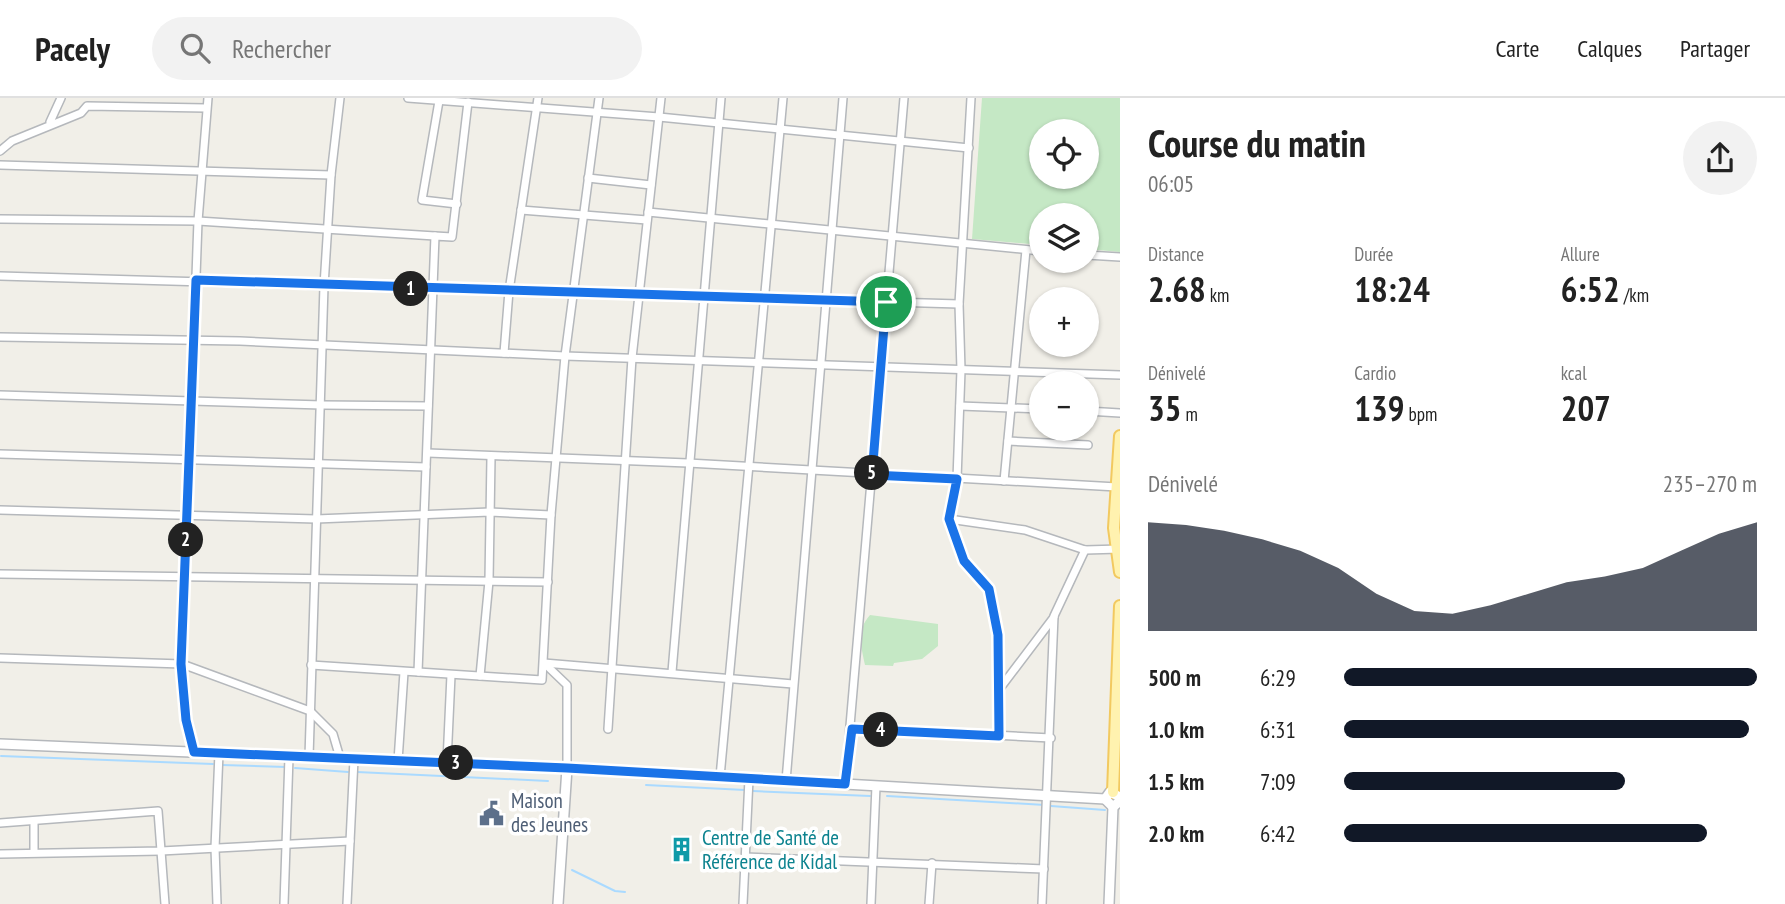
<!DOCTYPE html>
<html lang="fr">
<meta charset="utf-8">
<style>
:root{--surface:#fff;--page:#f2f2f2;--text:#222;--muted:#767676;--line:#e0e0e0;--accent:#111827}
body{margin:0;font-family:"PT Sans Narrow",sans-serif;background:var(--page);color:var(--text);height:100vh;display:flex;flex-direction:column;font-size:26px;white-space:nowrap}
*{box-sizing:border-box;margin:0}
p{font-size:23px;color:var(--muted)}
.icon{flex:none;width:38px;height:38px;fill:none;stroke:currentColor;stroke-width:2;stroke-linecap:round;stroke-linejoin:round}
.map{position:relative;flex:1;overflow:hidden}
.sheet{display:flex;flex-direction:column;background:var(--surface);width:665px}
.sheet>*{flex:none}
.buttons{position:absolute;left:1029px;top:21px;display:grid;gap:14px}
.buttons a{display:grid;place-items:center;width:70px;height:70px;border-radius:50%;background:var(--surface);box-shadow:0 2px 5px #0004;font-size:35px}
.pin{position:absolute;display:grid;place-items:center;width:60px;height:60px;color:#fff;margin:-30px;border:4px solid #fff;border-radius:50%;box-shadow:0 2px 7px #0007}
.km{position:absolute;width:35px;height:35px;margin:-18px;border-radius:50%;background:#222;color:#fff;font-size:19px;line-height:35px;text-align:center}
.round{display:grid;place-items:center;flex:none;width:74px;height:74px;border-radius:37px;background:var(--page)}
.summary{display:flex;align-items:center;justify-content:space-between;height:119px;padding:0 28px}
h1{font-size:38px;font-weight:800;line-height:52px}
.figures{display:grid;grid-template-columns:repeat(3,1fr);gap:10px;height:119px;padding:7px 28px}
.figures div{display:grid;align-content:center}
.figures b{font-size:35px;font-weight:800}
.figures small{font-size:19px;font-weight:400}
.figures p{font-size:19px}
.chart{height:196px;padding:14px 28px}
.chart p{display:flex;justify-content:space-between}
.chart svg{width:100%;height:126px;margin-top:7px;fill:var(--accent);opacity:.7}
ul{padding:0 28px;list-style:none;font-size:23px}
li{display:grid;grid-template-columns:112px 84px 1fr;align-items:center;height:52px}
li i{height:18px;border-radius:9px;background:var(--accent)}
header{display:flex;align-items:center;gap:42px;box-sizing:border-box;height:98px;padding:0 35px;background:var(--surface);border-bottom:2px solid var(--line)}
header strong{font-size:33px}
nav{display:flex;gap:38px;margin-inline-start:auto;font-size:24px}
.search{width:490px;height:63px;background:var(--page);display:flex;align-items:center;gap:18px;box-sizing:border-box;padding:0 24px;border-radius:38px;color:var(--muted);font-size:26px}
main{display:flex;flex:1;min-height:0}
.map>svg:first-child{display:block}
.green{fill:#c5e8c5;fill-rule:evenodd}
.lines{fill:none;stroke-linecap:round;stroke-linejoin:round}
.stream{stroke:#aadaff;stroke-width:2}
.minor-casing{stroke:#b5b8bc;stroke-width:10}
.tertiary-casing{stroke:#b5b8bc;stroke-width:12}
.primary-casing{stroke:#f2c960;stroke-width:14}
.minor{stroke:#fff;stroke-width:7}
.tertiary{stroke:#fff;stroke-width:9}
.primary{stroke:#fff2af;stroke-width:10}
.route-casing{stroke:#fff;stroke-width:14}
.route{stroke:#1a73e8;stroke-width:9}
.labels{text-anchor:middle;stroke-width:7;stroke-linejoin:round;paint-order:stroke}
.service-label{font-size:21px;fill:#4e5e75;stroke:#fff;text-anchor:start}
.culture-label{font-size:21px;fill:#0d838f;stroke:#fff;text-anchor:start}
</style>
<header>
<strong>Pacely</strong>
<div class="search"><svg class="icon" aria-label="search" viewBox="0 0 24 24"><circle cx="10" cy="10" r="6"/><path d="M15 15l6 6"/></svg>Rechercher</div>
<nav><a>Carte</a><a>Calques</a><a>Partager</a></nav>
</header>
<main>
<div class="map">
<svg width="1120" height="806" viewBox="0 0 1120 806">
<rect width="100%" height="100%" fill="#f1efe8"/>
<g class="green">
<path d="M982,0H1120V154L1087,151V117H1041V147L972,141ZM1041,33H1087V79H1041Z"/>
<path d="M870,517L938,526V548L922,561L894,565L893,568L865,567C861,547 856,533 870,517Z"/>
</g>
<g class="lines">
<g class="stream">
<path d="M1,658L213,666"/>
<path d="M222,667L286,669"/>
<path d="M295,670L348,674"/>
<path d="M357,674L548,683"/>
<path d="M646,687L745,692"/>
<path d="M753,693L870,698"/>
<path d="M887,698L1045,707"/>
<path d="M1051,708L1105,712"/>
<path d="M572,772L615,793L625,794"/>
</g>
<defs>
<g id="minor">
<path d="M408,0L659,19L969,50"/>
<path d="M971,0L959,206L961,272L957,381L949,421L1025,432L1085,452L1120,451"/>
<path d="M439,3L422,102L457,106"/>
<path d="M50,24L61,0"/>
<path d="M0,53L12,43L81,15L87,8L206,10"/>
<path d="M0,67L331,77"/>
<path d="M588,80L651,87"/>
<path d="M521,112L647,122"/>
<path d="M648,114L1041,153"/>
<path d="M0,121L198,123L435,138"/>
<path d="M1087,157L1120,159"/>
<path d="M0,178L959,206"/>
<path d="M0,239L240,243L565,258L1120,277"/>
<path d="M504,255L509,193L538,0"/>
<path d="M0,297L322,307L428,308"/>
<path d="M960,308L1041,311"/>
<path d="M1087,313L1120,315"/>
<path d="M1008,343L1088,347"/>
<path d="M428,355L688,365L1117,389"/>
<path d="M0,356L426,369"/>
<path d="M1004,383L1026,152"/>
<path d="M0,412L316,421L490,414L551,417"/>
<path d="M949,421L964,463L989,491L998,537L999,638"/>
<path d="M0,476L548,484"/>
<path d="M0,560L182,566L310,613L333,636L340,660"/>
<path d="M544,565L793,586"/>
<path d="M544,565L567,587V670"/>
<path d="M311,567L542,582L551,417L565,258L599,0"/>
<path d="M418,574L435,138L452,139L468,4"/>
<path d="M672,574L721,0"/>
<path d="M480,578L489,483L491,359"/>
<path d="M1001,589L1054,519"/>
<path d="M851,630L1051,640"/>
<path d="M608,631L632,260L661,0"/>
<path d="M194,654L186,622L182,566L198,123L208,0"/>
<path d="M309,659L324,188L331,77L340,0"/>
<path d="M398,663L404,574"/>
<path d="M447,664L451,577"/>
<path d="M720,679L783,0"/>
<path d="M786,683L843,0"/>
<path d="M845,686L904,0"/>
<path d="M34,723V754"/>
<path d="M0,725L158,713L165,806"/>
<path d="M0,756L161,753L350,743"/>
<path d="M745,759L1044,771"/>
<path d="M217,806L215,750L219,655"/>
<path d="M284,806L289,659"/>
<path d="M347,806L354,661"/>
<path d="M743,806L749,681"/>
<path d="M871,806L876,688"/>
<path d="M929,806L932,765"/>
<path d="M1042,806L1054,518L1085,452"/>
</g>
<g id="tertiary">
<path d="M0,646L567,670L1105,701"/>
<path d="M1120,699L1110,694L1105,701L1113,709L1120,703"/>
<path d="M558,806L567,670"/>
<path d="M1109,806L1113,709"/>
</g>
<g id="primary">
<path d="M1120,338L1114,430L1120,474"/>
<path d="M1113,694L1120,508"/>
</g>
</defs>
<use href="#minor" class="minor-casing"/>
<use href="#tertiary" class="tertiary-casing"/>
<use href="#primary" class="primary-casing"/>
<use href="#minor" class="minor"/>
<use href="#tertiary" class="tertiary"/>
<use href="#primary" class="primary"/>
</g>
<g class="lines">
<defs>
<path id="route" d="M196,182L886,204L872,377L957,381L949,421L964,463L989,491L998,537L999,638L852,631L845,686L567,670L194,654L186,622L181,566Z"/>
</defs>
<use href="#route" class="route-casing"/>
<use href="#route" class="route"/>
</g>
<defs>
<symbol id="civic-bare" viewBox="-9 -9 18 18"><path d="M-.6-6.5H3V-4.5H.6V-3L4-1V1h2V6H-6V1h2V-1L-.6-3ZM-1.2 2.5V6h2.4V2.5Z" fill="#5c6f8a" stroke="#fff" stroke-width="2.5" paint-order="stroke"/></symbol>
<symbol id="building-bare" viewBox="-9 -9 18 18"><path d="M-4-6H4V6H1V3H-1V6H-4ZM-2.5-4.3h1.7v1.8h-1.7ZM.8-4.3h1.7v1.8H.8ZM-2.5-1h1.7V.8h-1.7ZM.8-1h1.7V.8H.8Z" fill="#0f9aa8" stroke="#fff" stroke-width="2.5" paint-order="stroke"/></symbol>
</defs>
<g fill-rule="evenodd">
<use href="#civic-bare" x="474" y="698" width="35" height="35"/>
<use href="#building-bare" x="664" y="734" width="35" height="35"/>
</g>
<g class="labels">
<g class="service-label">
<text x="511" y="710">Maison<tspan x="511" dy="24">des Jeunes</tspan></text>
</g>
<g class="culture-label">
<text x="702" y="747">Centre de Santé de<tspan x="702" dy="24">Référence de Kidal</tspan></text>
</g>
</g>
</svg>
<div class="buttons">
<a><svg class="icon" aria-label="locate" viewBox="0 0 24 24"><circle cx="12" cy="12" r="6"/><path d="M12 2v4M12 18v4M2 12h4M18 12h4"/></svg></a>
<a><svg class="icon" aria-label="layers" viewBox="0 0 24 24"><path d="M12 4l9 5-9 5-9-5zM3 14l9 5 9-5"/></svg></a>
<a>+</a>
<a>−</a>
</div>
<div class="pin" style="left:886px;top:204px;background:#1e9e55"><svg class="icon" aria-label="arrive" viewBox="0 0 24 24"><path d="M6 21V4h12l-3 4 3 4H6"/></svg></div>
<b class="km" style="left:411px;top:191px">1</b>
<b class="km" style="left:186px;top:442px">2</b>
<b class="km" style="left:456px;top:665px">3</b>
<b class="km" style="left:881px;top:632px">4</b>
<b class="km" style="left:872px;top:375px">5</b>
</div>
<section class="sheet">
<div class="summary"><div><h1>Course du matin</h1><p>06:05</p></div><a class="round"><svg class="icon" aria-label="share" viewBox="0 0 24 24"><path d="M12 15V3M7 8l5-5 5 5M5 13v7h14v-7"/></svg></a></div>
<div class="figures">
<div><p>Distance</p><b>2.68<small> km</small></b></div>
<div><p>Durée</p><b>18:24</b></div>
<div><p>Allure</p><b>6:52<small> /km</small></b></div>
</div>
<div class="figures">
<div><p>Dénivelé</p><b>35<small> m</small></b></div>
<div><p>Cardio</p><b>139<small> bpm</small></b></div>
<div><p>kcal</p><b>207</b></div>
</div>
<div class="chart"><p><span>Dénivelé</span>235–270 m</p>
<svg viewBox="0 0 160 44" preserveAspectRatio="none"><path d="M0 44V6L10 7L20 9L30 12L40 16L50 22L60 31L70 37L80 38L90 35L100 31L110 27L120 25L130 22L140 16L150 10L160 6V44z"/></svg>
</div>
<ul>
<li><b>500 m</b>6:29<i style="width:100%"></i></li>
<li><b>1.0 km</b>6:31<i style="width:98%"></i></li>
<li><b>1.5 km</b>7:09<i style="width:68%"></i></li>
<li><b>2.0 km</b>6:42<i style="width:88%"></i></li>
</ul>
</section>
</main>
